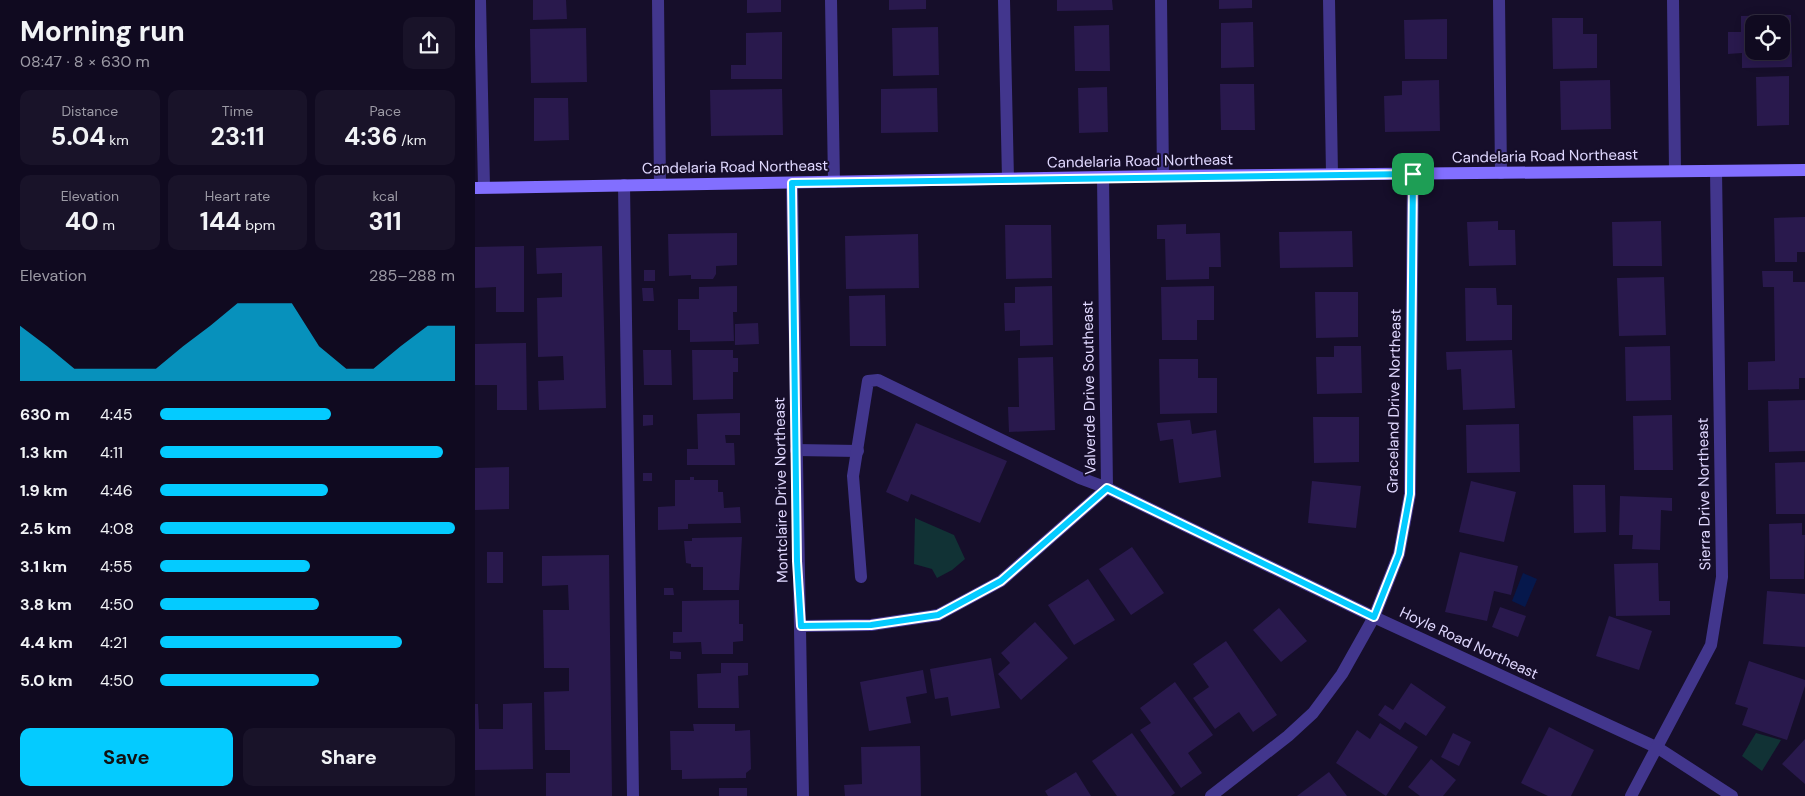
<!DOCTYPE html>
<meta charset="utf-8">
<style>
:root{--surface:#100a20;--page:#191329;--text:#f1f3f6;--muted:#9c9aa5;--line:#302b3e;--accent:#04cbff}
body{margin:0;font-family:"DM Sans",sans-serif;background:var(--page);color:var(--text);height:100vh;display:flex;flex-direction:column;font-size:19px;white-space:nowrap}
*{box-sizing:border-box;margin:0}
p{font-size:16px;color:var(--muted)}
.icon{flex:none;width:28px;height:28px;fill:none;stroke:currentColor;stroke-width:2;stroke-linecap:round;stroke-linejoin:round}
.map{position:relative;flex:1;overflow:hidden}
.drawer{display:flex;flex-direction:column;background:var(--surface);width:475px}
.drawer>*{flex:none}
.controls{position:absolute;left:1270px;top:15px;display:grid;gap:10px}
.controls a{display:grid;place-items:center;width:45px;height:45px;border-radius:10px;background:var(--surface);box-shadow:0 2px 12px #0003,0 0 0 1px var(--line);font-size:25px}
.pin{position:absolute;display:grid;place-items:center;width:42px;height:42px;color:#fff;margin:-21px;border-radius:10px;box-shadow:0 2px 8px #0006}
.round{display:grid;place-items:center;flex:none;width:52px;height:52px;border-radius:10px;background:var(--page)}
.headline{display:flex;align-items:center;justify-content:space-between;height:85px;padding:0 20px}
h1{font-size:28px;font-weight:700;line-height:38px}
.stats{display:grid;grid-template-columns:repeat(3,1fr);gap:8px;height:85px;padding:5px 20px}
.stats div{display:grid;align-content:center;border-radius:10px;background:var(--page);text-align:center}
.stats b{font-size:25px;font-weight:700}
.stats small{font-size:14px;font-weight:400}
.stats p{font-size:14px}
.chart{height:140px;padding:10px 20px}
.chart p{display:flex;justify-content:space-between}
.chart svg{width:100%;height:90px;margin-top:5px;fill:var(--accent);opacity:.7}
.primary-button{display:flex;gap:10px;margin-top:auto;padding:10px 20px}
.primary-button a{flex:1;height:58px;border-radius:10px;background:var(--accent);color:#111;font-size:20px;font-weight:700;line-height:58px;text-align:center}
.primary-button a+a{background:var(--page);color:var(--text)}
ul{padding:0 20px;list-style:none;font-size:16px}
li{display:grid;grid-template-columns:80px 60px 1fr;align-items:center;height:38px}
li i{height:12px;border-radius:6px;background:var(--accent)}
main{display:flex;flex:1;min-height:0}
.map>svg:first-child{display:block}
.green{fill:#113235}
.water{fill:#06184c}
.building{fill:#29194d;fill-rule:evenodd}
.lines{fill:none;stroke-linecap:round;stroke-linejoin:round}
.lane{stroke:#42368d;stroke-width:12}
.street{stroke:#42368d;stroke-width:12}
.secondary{stroke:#826fff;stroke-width:12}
.route-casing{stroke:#fff;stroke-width:10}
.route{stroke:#04cbff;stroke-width:6}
.labels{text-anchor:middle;stroke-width:4;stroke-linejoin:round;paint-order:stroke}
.street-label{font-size:15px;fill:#e0d8ff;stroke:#160e2a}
</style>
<main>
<section class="drawer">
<div class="headline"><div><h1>Morning run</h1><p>08:47 · 8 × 630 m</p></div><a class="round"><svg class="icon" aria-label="share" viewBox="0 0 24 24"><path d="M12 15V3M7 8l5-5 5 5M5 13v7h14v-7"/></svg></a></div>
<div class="stats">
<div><p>Distance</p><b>5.04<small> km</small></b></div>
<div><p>Time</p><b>23:11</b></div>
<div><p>Pace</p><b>4:36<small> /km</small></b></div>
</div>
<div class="stats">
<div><p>Elevation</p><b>40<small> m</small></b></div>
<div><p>Heart rate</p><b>144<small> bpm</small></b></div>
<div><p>kcal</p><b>311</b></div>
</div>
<div class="chart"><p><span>Elevation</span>285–288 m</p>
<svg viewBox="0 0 160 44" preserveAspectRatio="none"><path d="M0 44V17L10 27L20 38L30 38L40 38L50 38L60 27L70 17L80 6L90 6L100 6L110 27L120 38L130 38L140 27L150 17L160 17V44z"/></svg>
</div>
<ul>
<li><b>630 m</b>4:45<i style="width:58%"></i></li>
<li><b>1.3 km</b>4:11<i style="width:96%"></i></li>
<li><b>1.9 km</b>4:46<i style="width:57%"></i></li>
<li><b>2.5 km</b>4:08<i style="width:100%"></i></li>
<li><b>3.1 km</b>4:55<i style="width:51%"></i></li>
<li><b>3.8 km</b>4:50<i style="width:54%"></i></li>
<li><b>4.4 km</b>4:21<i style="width:82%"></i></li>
<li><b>5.0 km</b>4:50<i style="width:54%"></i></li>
</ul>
<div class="primary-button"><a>Save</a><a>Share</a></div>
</section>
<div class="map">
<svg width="1330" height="796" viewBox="0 0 1330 796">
<rect width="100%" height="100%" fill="#160e2a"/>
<g class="green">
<path d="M440,518L479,535L490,559L477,570L462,578L457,569L439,564Z"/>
<path d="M1281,733L1306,740L1287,771L1267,756Z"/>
</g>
<path class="water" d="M1048,573L1062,579L1050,607L1037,601Z"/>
<g class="building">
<path d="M58,0H91L92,19L58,20Z"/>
<path d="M272,0H306V12L272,13Z"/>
<path d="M414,0H451V9L414,10Z"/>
<path d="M582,0H637L638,10L582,11Z"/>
<path d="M744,0H777V8L744,9Z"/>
<path d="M1316,15L1317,67L1267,68V53L1253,54V32H1266V16ZM1279,24H1306V51H1279Z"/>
<path d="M1077,18H1108V34H1122V68L1078,69Z"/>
<path d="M972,19V59H930L929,20Z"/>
<path d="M778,22L779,67L746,68V23Z"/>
<path d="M634,25L635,71H600L599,26Z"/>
<path d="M463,27L464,75L418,76L417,28Z"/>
<path d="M111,28L112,82L56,83L55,29Z"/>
<path d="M307,32V79H256V65H271V33Z"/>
<path d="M1314,76V125L1282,126L1281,77Z"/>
<path d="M964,80L965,131L910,132L909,96L927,95V81Z"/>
<path d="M1135,80L1136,129L1086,130L1085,81Z"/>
<path d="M745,84H779L780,130H746Z"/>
<path d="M632,87L633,132L604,133L603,88Z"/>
<path d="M462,88L463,132L406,133V89Z"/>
<path d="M307,89L308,135L236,136L235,90Z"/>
<path d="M59,98H93L94,140L59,141Z"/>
<path d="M1330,217V252H1322V262H1300L1299,218Z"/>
<path d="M1023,221V230H1040L1041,265L994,266L992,222Z"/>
<path d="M1186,221L1187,266H1138L1137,222Z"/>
<path d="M711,224V234L745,233L746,267H734V279L691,280L690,239H682V225Z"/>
<path d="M530,225H576L577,278L531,279Z"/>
<path d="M877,231L878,267L805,268L804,232Z"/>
<path d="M262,233V265L241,266V274L238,279H216V275L194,276L193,234Z"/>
<path d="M443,234L444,288L371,289L370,236Z"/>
<path d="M49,246V312H21V287L0,288V247Z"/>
<path d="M127,246L131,408L64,410L63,381L89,380L88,356L63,357L62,298L87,297V273L62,274L61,248Z"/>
<rect x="169" y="270" width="11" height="11"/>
<path d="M1287,271H1318V282H1330V378H1324V389L1273,390V362L1300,361L1299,287H1288Z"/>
<path d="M1189,277L1191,335L1144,336L1142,278Z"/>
<path d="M262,286V312H258L259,341L215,342V330H203V299H224V287Z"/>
<path d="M577,286L578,345L545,346V330L530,331L529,303H540V287Z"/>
<path d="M739,286V320H722V340H687L686,287Z"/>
<path d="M167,288H178L179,301H168Z"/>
<path d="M990,288H1021L1022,305H1037V340L991,341Z"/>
<path d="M840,292H883V337L841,338Z"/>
<path d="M410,295L411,346H375L374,296Z"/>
<path d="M283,323L284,344L260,345V324Z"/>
<path d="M51,343L52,410H22V385H0V344Z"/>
<path d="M859,346H886L887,393L842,394L841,357H859Z"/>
<path d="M1195,346L1196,400L1151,401L1150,347Z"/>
<path d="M168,350H196L197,385H169Z"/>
<path d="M217,350H258V358H263V372H258V399L218,400Z"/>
<path d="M1037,350L1040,408L988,410L986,369L972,370L971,352Z"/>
<path d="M578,357L580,430L534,432L533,407H544L543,358Z"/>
<path d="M684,359H723V378H742V413L685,414Z"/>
<path d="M1330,400V451L1294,452L1293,401Z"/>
<path d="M265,413V435H250L251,443H259L260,465H212V449H223L222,414Z"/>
<path d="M168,415H178V425L168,426Z"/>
<path d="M1197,415L1198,470H1159L1158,416Z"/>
<path d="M838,417H884V462L839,463Z"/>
<path d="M715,420L717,434L741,430L746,477L704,483L698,439L685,441L682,423Z"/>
<path d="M441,423L532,461L505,523L436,494L433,502L411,492Z"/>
<path d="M1044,424L1045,472L992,473L991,425Z"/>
<path d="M1330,462V514H1301L1300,463Z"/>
<path d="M34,467V509L0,510V468Z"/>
<rect x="168" y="473" width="9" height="8"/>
<path d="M215,477H219V480H243V492H248L249,508L265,507L266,523L213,524V529L183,530V507L200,506V480H215Z"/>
<path d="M837,481L886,486L881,528L833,523Z"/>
<path d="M996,481L1041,492L1029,542L984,532Z"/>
<path d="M1098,485H1130L1131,532L1099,533Z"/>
<path d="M1145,496L1197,498V511L1186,510L1185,550L1157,549L1158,535H1144Z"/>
<path d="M1327,523V535H1330L1329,579H1295L1294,524Z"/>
<path d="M267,537L264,590H228V567H216V564L211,563L209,541H217V538Z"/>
<path d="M657,547L689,593L656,615L624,569Z"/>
<rect x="12" y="552" width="16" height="31"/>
<path d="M985,552L1043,566L1036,595L1019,591L1012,621L970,612Z"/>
<path d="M134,555L137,796H71V773H95V750H70L69,692L94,691V668H69L68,610H94L93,585L67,586V556Z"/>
<path d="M1183,563L1184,601H1195V615L1141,616L1139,564Z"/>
<path d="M613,579L640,620L599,645L573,605Z"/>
<path d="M189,588H198L199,595H189Z"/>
<path d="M1292,591L1330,594V647L1288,644Z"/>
<path d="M264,600V624H268V641L258,642V654H227L226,642L198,643V632H207V601Z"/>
<path d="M1025,607L1051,616L1043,637L1017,627Z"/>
<path d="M804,608L832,641L806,662L778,630Z"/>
<path d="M1134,616L1177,631L1164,670L1121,656Z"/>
<path d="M560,622L593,658L546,700L523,674L535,663L526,653Z"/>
<path d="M751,641L802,715L778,732L764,712L740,729L718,698L734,687L718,664Z"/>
<path d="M195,651L206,652V659H195Z"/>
<path d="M516,658L525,708L476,716L473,697L460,699L455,669Z"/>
<path d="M1274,661L1330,680V686L1312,740L1267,725L1273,708L1260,704Z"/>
<path d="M246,663H273V675L263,676L264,708H223L222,674L246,673Z"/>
<path d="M448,670L452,693L431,697L436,723L394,731L385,682Z"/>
<path d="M700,682L738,735L713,753L727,773L706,788L665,730L676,723L665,708Z"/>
<path d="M936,683L971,707L951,736L930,722L925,730L903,715L910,705L918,710Z"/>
<path d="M57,703L58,769L0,770V704H3L4,729H28V704Z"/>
<path d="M905,723L943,747L911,796L861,763L882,730L895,739Z"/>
<path d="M218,724H260V731L275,730L276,769L271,773V778L207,779V770H196L195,731H219Z"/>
<path d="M1074,727L1119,750L1096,796H1073L1046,783Z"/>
<path d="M657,733L700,793L696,796H642L617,761Z"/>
<path d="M978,733L996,742L984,766L966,757Z"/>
<path d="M1330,739V784L1307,764Z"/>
<path d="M445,746L446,796H370L369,785L387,784L386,747Z"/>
<path d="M956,759L981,780L968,796H945L933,787Z"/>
<path d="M601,772L616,796H573L570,791Z"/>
<path d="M854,772L872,796H822Z"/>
<rect x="244" y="788" width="28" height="8"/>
</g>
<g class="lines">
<g class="lane">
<path d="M183,0L185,185"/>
<path d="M529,0L533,179"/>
<path d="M854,0L857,174"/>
<path d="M1198,0L1200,171"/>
<path d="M149,185L158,796"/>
<path d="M321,450L383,451"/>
<path d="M386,577L378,476L393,381L403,380L605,478L632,488"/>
</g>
<g class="street">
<path d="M5,0L9,187"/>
<path d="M356,0L359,182"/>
<path d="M686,0L688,176"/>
<path d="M1024,0L1026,173"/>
<path d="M317,183L328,796"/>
<path d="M632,488L899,617L1183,748L1257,796"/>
<path d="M326,626L396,625L463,615L526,581L632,488L628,177"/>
<path d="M736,796L813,736L838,713L867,674L899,617L924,554L935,494L938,173"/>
<path d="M1156,796L1236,645L1247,577L1241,171"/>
</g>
<path class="secondary" d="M0,188L688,176L1330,170"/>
</g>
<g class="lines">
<defs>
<path id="route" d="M938,174L935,494L924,554L899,617L632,488L526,581L463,615L396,625L326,626L322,561L317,183Z"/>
</defs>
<use href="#route" class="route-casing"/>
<use href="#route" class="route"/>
</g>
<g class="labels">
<g class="street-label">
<text transform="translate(1070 156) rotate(-1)" y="5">Candelaria Road Northeast</text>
<text transform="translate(665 161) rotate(-1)" y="5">Candelaria Road Northeast</text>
<text transform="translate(260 167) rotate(-1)" y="5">Candelaria Road Northeast</text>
<text transform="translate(614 388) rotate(-91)" y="5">Valverde Drive Southeast</text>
<text transform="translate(919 401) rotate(-89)" y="5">Graceland Drive Northeast</text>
<text transform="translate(306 490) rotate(-91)" y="5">Montclaire Drive Northeast</text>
<text transform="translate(1229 494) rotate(-91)" y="5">Sierra Drive Northeast</text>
<text transform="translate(994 643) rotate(25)" y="5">Hoyle Road Northeast</text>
</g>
</g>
</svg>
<div class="controls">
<a><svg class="icon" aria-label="locate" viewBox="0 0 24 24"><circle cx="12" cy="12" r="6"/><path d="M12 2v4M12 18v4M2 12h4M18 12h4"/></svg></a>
</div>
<div class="pin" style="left:938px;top:174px;background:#1e9e55"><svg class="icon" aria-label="arrive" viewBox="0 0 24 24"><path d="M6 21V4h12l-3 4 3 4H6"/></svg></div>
</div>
</main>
